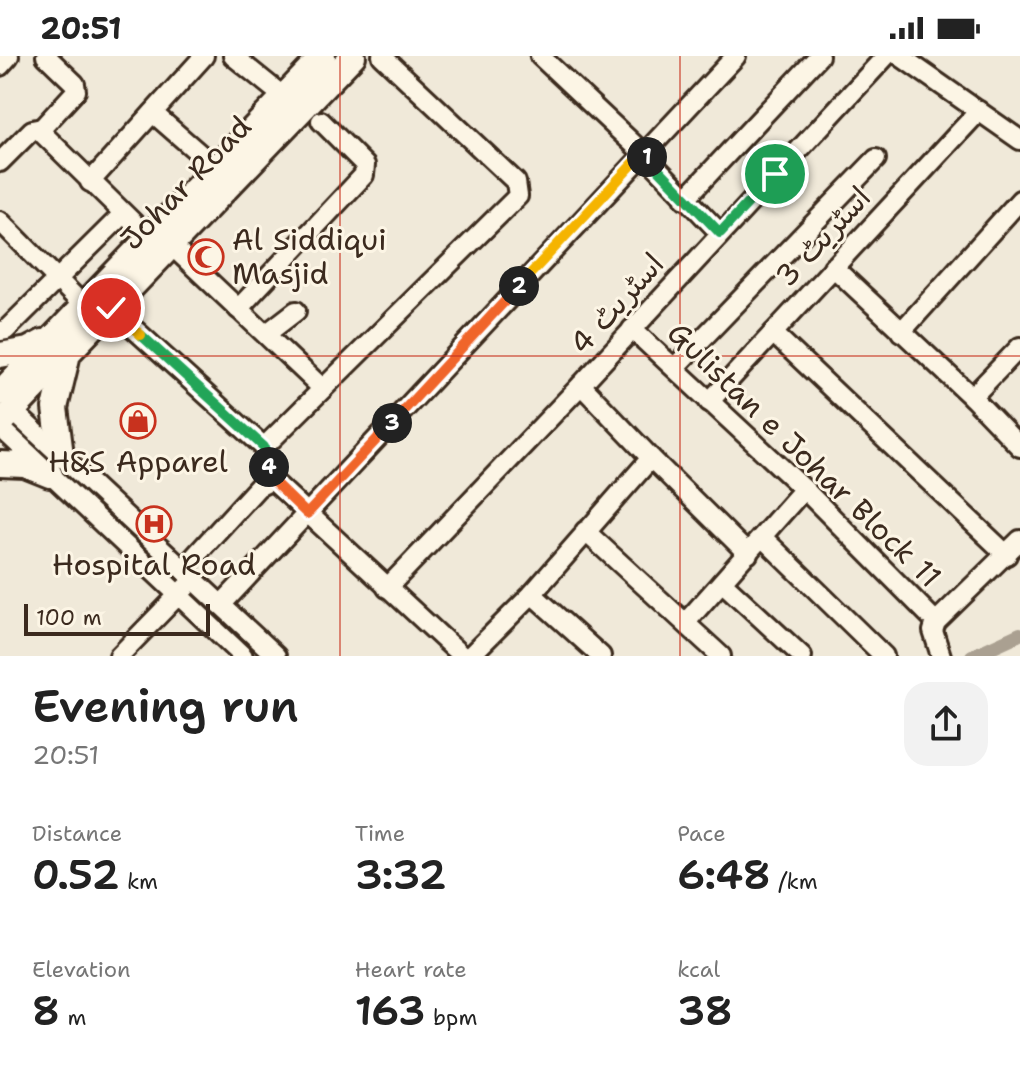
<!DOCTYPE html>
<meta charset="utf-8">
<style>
:root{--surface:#fff;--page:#f2f2f2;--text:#222;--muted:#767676}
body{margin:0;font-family:"Shantell Sans","Playpen Sans Arabic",sans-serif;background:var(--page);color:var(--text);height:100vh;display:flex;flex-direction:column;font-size:30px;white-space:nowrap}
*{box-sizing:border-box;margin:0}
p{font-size:26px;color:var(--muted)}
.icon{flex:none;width:44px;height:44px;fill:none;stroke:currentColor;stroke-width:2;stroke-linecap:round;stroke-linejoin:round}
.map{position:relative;height:600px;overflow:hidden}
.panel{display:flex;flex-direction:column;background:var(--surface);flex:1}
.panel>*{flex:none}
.scale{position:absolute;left:24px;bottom:20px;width:186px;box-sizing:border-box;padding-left:8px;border:4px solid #3b2a1e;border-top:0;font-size:22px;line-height:28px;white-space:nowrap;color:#3b2a1e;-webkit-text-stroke:6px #fcf5e5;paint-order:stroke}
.pin{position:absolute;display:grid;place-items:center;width:68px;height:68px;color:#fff;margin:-34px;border:4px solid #fff;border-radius:50%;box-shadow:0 2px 8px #0007}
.km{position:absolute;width:40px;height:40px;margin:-20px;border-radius:50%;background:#222;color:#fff;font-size:22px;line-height:40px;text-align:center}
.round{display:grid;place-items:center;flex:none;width:84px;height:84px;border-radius:24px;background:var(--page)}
.head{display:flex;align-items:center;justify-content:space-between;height:136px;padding:0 32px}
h1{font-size:44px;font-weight:600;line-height:60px}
.stats{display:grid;grid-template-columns:repeat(3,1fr);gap:12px;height:136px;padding:8px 32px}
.stats div{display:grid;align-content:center}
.stats b{font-size:40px;font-weight:600}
.stats small{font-size:22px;font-weight:400}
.stats p{font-size:22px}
.status{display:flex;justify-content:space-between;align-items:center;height:56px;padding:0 40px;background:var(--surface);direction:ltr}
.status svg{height:22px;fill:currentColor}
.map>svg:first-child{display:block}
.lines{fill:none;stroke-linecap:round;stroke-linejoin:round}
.canal{stroke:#aaa091;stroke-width:14}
.minor-casing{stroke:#3b2a1e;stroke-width:24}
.major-casing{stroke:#3b2a1e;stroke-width:30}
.minor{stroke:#fcf5e5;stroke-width:18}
.major{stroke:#fcf5e5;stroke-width:24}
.split-1-casing{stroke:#fff;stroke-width:16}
.split-2-casing{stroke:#fff;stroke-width:16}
.split-3-casing{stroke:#fff;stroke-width:16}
.split-4-casing{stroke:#fff;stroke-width:16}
.split-5-casing{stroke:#fff;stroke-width:16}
.split-6-casing{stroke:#fff;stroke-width:16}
.split-1{stroke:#22a559;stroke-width:10}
.split-2{stroke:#f5b400;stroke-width:10}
.split-3{stroke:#f0652b;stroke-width:10}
.split-4{stroke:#f0652b;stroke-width:10}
.split-5{stroke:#22a559;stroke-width:10}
.split-6{stroke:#f5b400;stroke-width:10}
.grid{fill:none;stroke:#c8321e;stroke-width:2;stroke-opacity:0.55}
.labels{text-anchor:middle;stroke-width:6;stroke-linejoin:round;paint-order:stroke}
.street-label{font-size:30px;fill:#3b2a1e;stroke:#fcf5e5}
.poi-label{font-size:30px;fill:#3b2a1e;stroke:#fcf5e5}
</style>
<div class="status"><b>20:51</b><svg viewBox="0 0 49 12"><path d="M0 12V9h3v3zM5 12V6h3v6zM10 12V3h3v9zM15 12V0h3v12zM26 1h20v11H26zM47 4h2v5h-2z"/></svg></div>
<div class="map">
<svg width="1020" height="600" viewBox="0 0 1020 600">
<rect width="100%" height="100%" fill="#f0e9d9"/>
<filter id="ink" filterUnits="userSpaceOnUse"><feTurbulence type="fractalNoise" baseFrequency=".0125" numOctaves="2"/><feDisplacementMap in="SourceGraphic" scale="16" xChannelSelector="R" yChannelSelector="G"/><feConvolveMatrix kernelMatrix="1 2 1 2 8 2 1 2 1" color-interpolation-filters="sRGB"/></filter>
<g filter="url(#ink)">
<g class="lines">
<path class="canal" d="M972,600L1020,578"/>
<defs>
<g id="minor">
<path d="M46,0L75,28L76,35L42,72L43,78L149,182"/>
<path d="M233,0L284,41"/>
<path d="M540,0L643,97L720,177"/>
<path d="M900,0L1020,84"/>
<path d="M0,10L9,0"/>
<path d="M153,57L216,112"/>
<path d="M0,106L32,74L42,72"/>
<path d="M90,126L204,0"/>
<path d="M685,143L819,0"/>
<path d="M0,165L83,249"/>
<path d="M171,189L322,332"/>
<path d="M833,211L972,341L1020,391"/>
<path d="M111,252L264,391L272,424L462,600"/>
<path d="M238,253L364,119L365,109L321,65"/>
<path d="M632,273L804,433L936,566"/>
<path d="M0,275L6,274L122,159"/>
<path d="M901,276L1020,144"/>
<path d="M773,277L1007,499"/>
<path d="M266,278L296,255"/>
<path d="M675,311L876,103"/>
<path d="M972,341L1020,291"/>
<path d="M709,346L979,55"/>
<path d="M13,355L276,600"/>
<path d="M0,371L243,600"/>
<path d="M264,391L518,140L516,126L382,0"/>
<path d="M651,402L748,498"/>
<path d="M585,475L721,600"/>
<path d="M762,481L884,600"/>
<path d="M183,513L258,431L272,424"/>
<path d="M722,526L802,600"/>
<path d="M387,532L581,329L886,0"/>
<path d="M532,538L601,600"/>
<path d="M221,549L736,0"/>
<path d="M687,565L804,433"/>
<path d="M119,600L186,531"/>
<path d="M470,600L532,538L651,402L581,329"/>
<path d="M941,600L933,575L936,566L1020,484"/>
</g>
<g id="major">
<path d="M0,299L28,294L43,286"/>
<path d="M0,337L323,0"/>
<path d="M0,368L353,0"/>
<path d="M61,399L55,352L67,302"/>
<path d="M0,408L25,409L50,419"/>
</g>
</defs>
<use href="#minor" class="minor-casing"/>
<use href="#major" class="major-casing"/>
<use href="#minor" class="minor"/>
<use href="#major" class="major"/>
</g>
</g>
<g class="lines" filter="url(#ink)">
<defs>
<path id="split-1" d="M647,101L720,177L775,118"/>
<path id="split-2" d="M519,230L643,97L647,101"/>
<path id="split-3" d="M392,367L519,230"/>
<path id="split-4" d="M269,411L272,424L307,458L392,367"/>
<path id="split-5" d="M141,279L264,391L269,411"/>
<path id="split-6" d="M111,252L141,279"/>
</defs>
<use href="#split-1" class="split-1-casing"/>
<use href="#split-2" class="split-2-casing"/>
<use href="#split-3" class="split-3-casing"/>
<use href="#split-4" class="split-4-casing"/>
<use href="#split-5" class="split-5-casing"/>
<use href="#split-6" class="split-6-casing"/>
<use href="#split-1" class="split-1"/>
<use href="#split-2" class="split-2"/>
<use href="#split-3" class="split-3"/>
<use href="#split-4" class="split-4"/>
<use href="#split-5" class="split-5"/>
<use href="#split-6" class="split-6"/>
</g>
<path class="grid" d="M340,0V600M680,0V600M0,300H1020"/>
<defs>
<symbol id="mosque-ring" viewBox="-11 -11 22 22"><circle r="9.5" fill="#fcf5e5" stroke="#c8321e" stroke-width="1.5"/><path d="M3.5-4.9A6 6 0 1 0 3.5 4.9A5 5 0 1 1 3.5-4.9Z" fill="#c8321e"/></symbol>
<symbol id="shop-ring" viewBox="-11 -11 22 22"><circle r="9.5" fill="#fcf5e5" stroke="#c8321e" stroke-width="1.5"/><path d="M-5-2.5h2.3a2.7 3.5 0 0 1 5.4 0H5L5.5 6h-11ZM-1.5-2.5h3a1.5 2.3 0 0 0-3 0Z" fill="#c8321e"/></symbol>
<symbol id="hospital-ring" viewBox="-11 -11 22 22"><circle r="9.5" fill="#fcf5e5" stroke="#c8321e" stroke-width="1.5"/><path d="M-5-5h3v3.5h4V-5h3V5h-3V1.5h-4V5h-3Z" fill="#c8321e"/></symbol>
</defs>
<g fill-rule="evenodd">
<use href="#mosque-ring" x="186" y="181" width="40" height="40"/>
<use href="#shop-ring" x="118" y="345" width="40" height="40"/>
<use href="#hospital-ring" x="134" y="448" width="40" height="40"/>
</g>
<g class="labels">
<g class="street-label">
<text transform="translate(186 127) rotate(-46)" y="10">Johar Road</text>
<text transform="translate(823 181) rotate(-47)" y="10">اسٹریٹ 3</text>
<text transform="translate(617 248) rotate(-48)" y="10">اسٹریٹ 4</text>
<text transform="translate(804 399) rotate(44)" y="10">Gulistan e Johar Block 11</text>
</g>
<g class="poi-label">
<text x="232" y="194" text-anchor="start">Al Siddiqui<tspan x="232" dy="34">Masjid</tspan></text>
<text x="138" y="416">H&amp;S Apparel</text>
<text x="154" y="519">Hospital Road</text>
</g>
</g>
</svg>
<div class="scale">100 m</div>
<div class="pin" style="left:775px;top:118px;background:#1e9e55"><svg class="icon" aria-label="arrive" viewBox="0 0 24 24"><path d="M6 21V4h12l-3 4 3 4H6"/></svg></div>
<div class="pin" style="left:111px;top:252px;background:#d93025"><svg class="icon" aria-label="check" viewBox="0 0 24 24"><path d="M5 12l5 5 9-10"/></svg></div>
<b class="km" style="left:647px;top:101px">1</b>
<b class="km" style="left:519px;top:230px">2</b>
<b class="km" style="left:392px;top:367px">3</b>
<b class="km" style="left:269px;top:411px">4</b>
</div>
<section class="panel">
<div class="head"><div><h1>Evening run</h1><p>20:51</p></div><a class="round"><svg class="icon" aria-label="share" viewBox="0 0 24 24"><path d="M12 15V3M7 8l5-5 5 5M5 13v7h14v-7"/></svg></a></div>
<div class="stats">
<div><p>Distance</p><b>0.52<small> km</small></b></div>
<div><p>Time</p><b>3:32</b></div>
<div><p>Pace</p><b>6:48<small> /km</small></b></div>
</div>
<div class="stats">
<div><p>Elevation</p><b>8<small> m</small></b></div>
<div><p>Heart rate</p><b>163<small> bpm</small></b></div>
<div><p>kcal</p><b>38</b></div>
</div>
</section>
